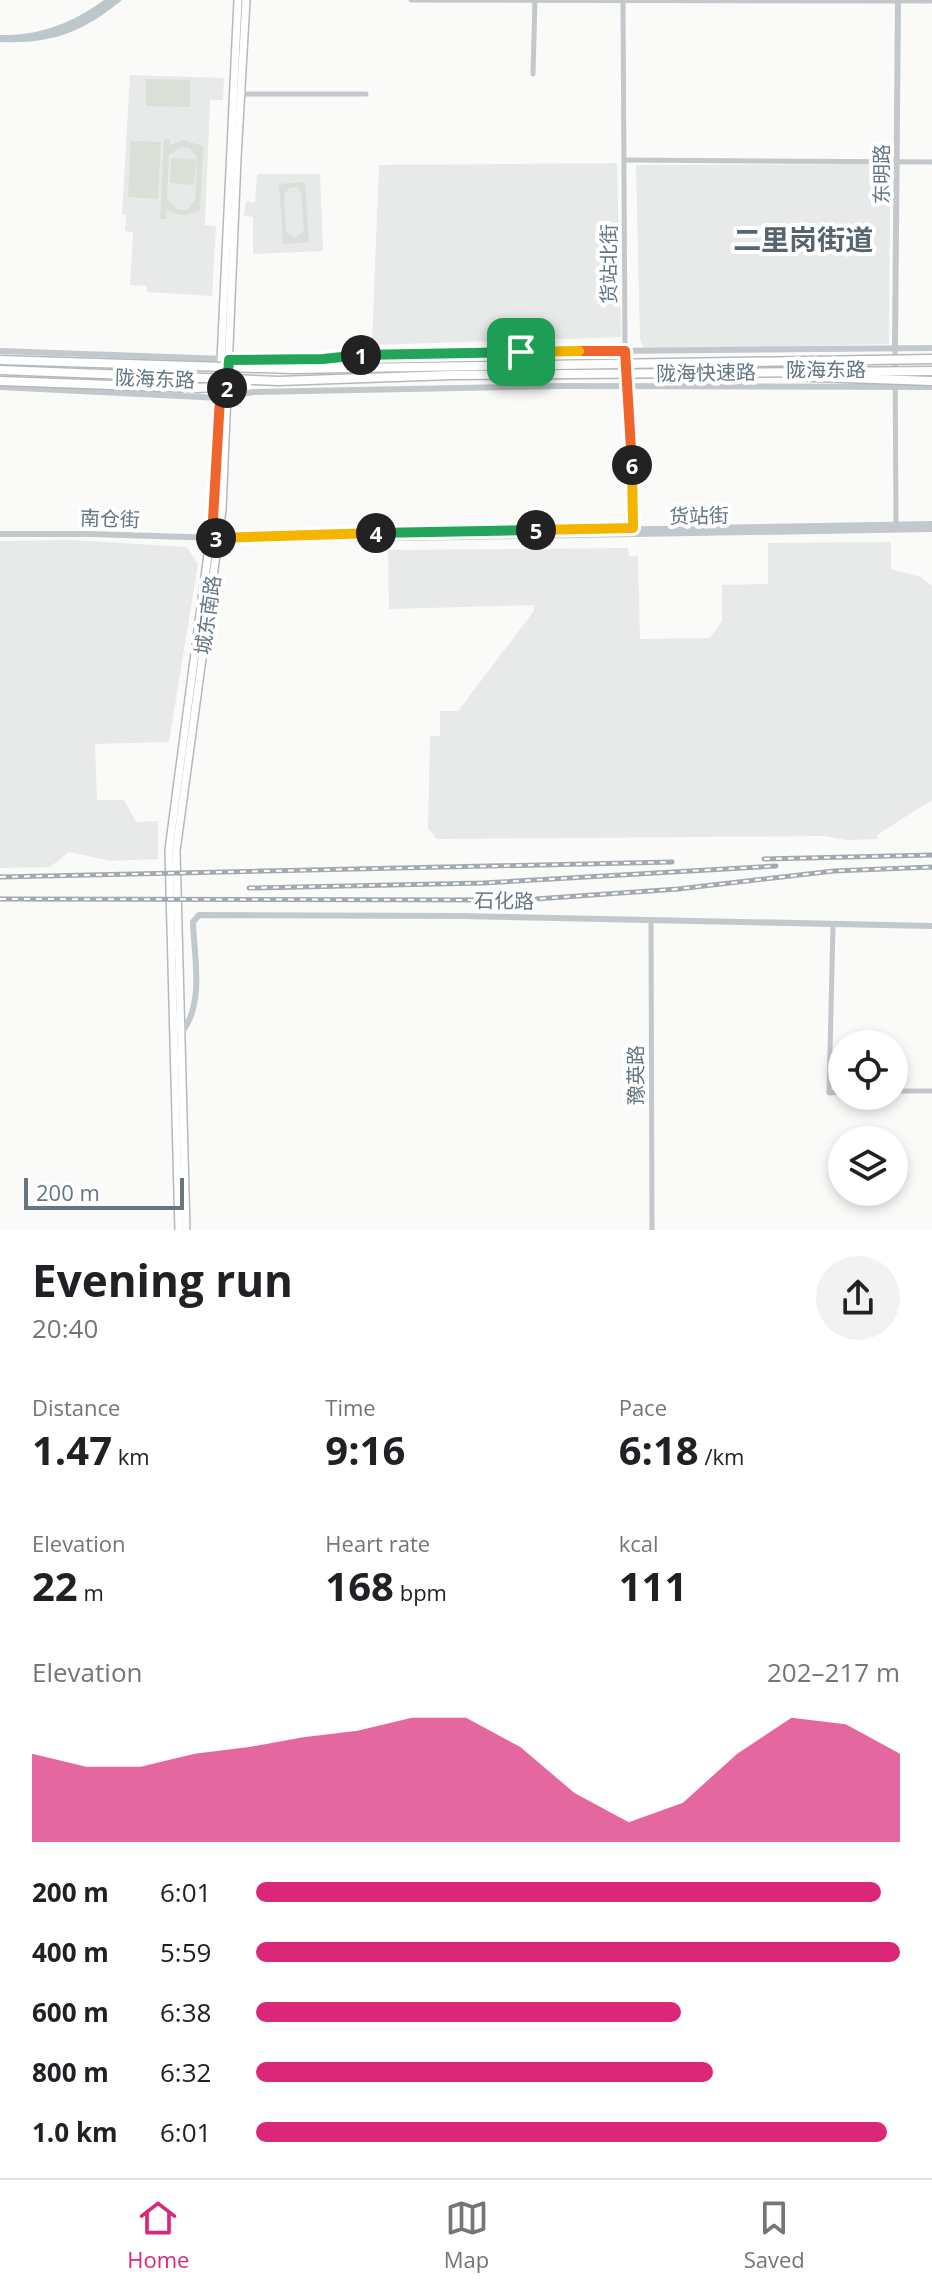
<!DOCTYPE html>
<meta charset="utf-8">
<style>
:root{--surface:#fff;--page:#f2f2f2;--text:#202124;--muted:#757577;--line:#e0e0e0;--accent:#db2777}
body{margin:0;font-family:"Open Sans","Noto Sans SC",sans-serif;background:var(--page);color:var(--text);height:100vh;display:flex;flex-direction:column;font-size:30px;white-space:nowrap}
*{box-sizing:border-box;margin:0}
p{font-size:26px;color:var(--muted)}
.icon{flex:none;width:44px;height:44px;fill:none;stroke:currentColor;stroke-width:2;stroke-linecap:round;stroke-linejoin:round}
.map{position:relative;height:1230px;overflow:hidden}
.details{display:flex;flex-direction:column;background:var(--surface);flex:1}
.details>*{flex:none}
.fabs{position:absolute;left:828px;top:1030px;display:grid;gap:16px}
.fabs a{display:grid;place-items:center;width:80px;height:80px;border-radius:50%;background:var(--surface);box-shadow:0 4px 12px #0003;font-size:40px}
.scale{position:absolute;left:24px;bottom:20px;width:160px;box-sizing:border-box;padding-left:8px;border:4px solid #657683;border-top:0;font-size:22px;line-height:28px;white-space:nowrap;color:#657683;-webkit-text-stroke:6px #fff;paint-order:stroke}
.pin{position:absolute;display:grid;place-items:center;width:68px;height:68px;color:#fff;margin:-34px;border-radius:16px;box-shadow:0 4px 12px #0006}
.km{position:absolute;width:40px;height:40px;margin:-20px;border-radius:50%;background:#222;color:#fff;font-size:22px;line-height:40px;text-align:center}
.round{display:grid;place-items:center;flex:none;width:84px;height:84px;border-radius:42px;background:var(--page)}
.summary{display:flex;align-items:center;justify-content:space-between;height:136px;padding:0 32px}
h1{font-size:44px;font-weight:700;line-height:60px}
.stats{display:grid;grid-template-columns:repeat(3,1fr);gap:12px;height:136px;padding:8px 32px}
.stats div{display:grid;align-content:center}
.stats b{font-size:40px;font-weight:700}
.stats small{font-size:22px;font-weight:400}
.stats p{font-size:22px}
.chart{height:224px;padding:16px 32px}
.chart p{display:flex;justify-content:space-between}
.chart svg{width:100%;height:144px;margin-top:8px;fill:var(--accent);opacity:.7}
ul{padding:0 32px;list-style:none;font-size:26px}
li{display:grid;grid-template-columns:128px 96px 1fr;align-items:center;height:60px}
li i{height:20px;border-radius:10px;background:var(--accent)}
.menu{display:flex;justify-content:space-around;align-items:center;height:112px;border-top:2px solid var(--line);background:var(--surface);font-size:22px;color:var(--muted)}
.menu a{display:grid;justify-items:center;gap:4px}
.menu .selected{color:var(--accent)}
.map>svg:first-child{display:block}
.built{fill:#e8e9e9}
.green{fill:#dadfd7;fill-rule:evenodd}
.water{fill:#bbc7cb}
.lines{fill:none;stroke-linecap:round;stroke-linejoin:round}
.secondary-casing{stroke:#b3babf;stroke-width:10}
.trunk-casing{stroke:#b4b9bd;stroke-width:11}
.minor{stroke:#c3c8cc;stroke-width:5}
.tertiary{stroke:#c3c8cc;stroke-width:6}
.secondary{stroke:#fff;stroke-width:7}
.trunk{stroke:#fff;stroke-width:8}
.rail-casing{stroke:#a2aab0;stroke-width:5}
.rail{stroke:#fff;stroke-width:2;stroke-dasharray:6;stroke-linecap:butt}
.trunk-bridge-casing{stroke:#b4b9bd;stroke-width:11;stroke-linecap:butt}
.trunk-bridge{stroke:#fff;stroke-width:8}
.split-1-casing{stroke:#fff;stroke-width:16}
.split-2-casing{stroke:#fff;stroke-width:16}
.split-3-casing{stroke:#fff;stroke-width:16}
.split-4-casing{stroke:#fff;stroke-width:16}
.split-5-casing{stroke:#fff;stroke-width:16}
.split-6-casing{stroke:#fff;stroke-width:16}
.split-7-casing{stroke:#fff;stroke-width:16}
.split-8-casing{stroke:#fff;stroke-width:16}
.split-1{stroke:#22a559;stroke-width:10}
.split-2{stroke:#22a559;stroke-width:10}
.split-3{stroke:#f0652b;stroke-width:10}
.split-4{stroke:#f5b400;stroke-width:10}
.split-5{stroke:#22a559;stroke-width:10}
.split-6{stroke:#f5b400;stroke-width:10}
.split-7{stroke:#f0652b;stroke-width:10}
.split-8{stroke:#f5b400;stroke-width:10}
.labels{text-anchor:middle;stroke-width:8;stroke-linejoin:round;paint-order:stroke}
.street-label{font-size:20px;fill:#657683;stroke:#fff}
.district-label{font-size:28px;font-weight:bold;fill:#57646e;stroke:#fff}
</style>
<div class="map">
<svg width="932" height="1230" viewBox="0 0 932 1230">
<rect width="100%" height="100%" fill="#fafaf8"/>
<g class="built">
<path d="M130,75L224,78L223,100H210L205,225L216,226L212,296L147,292V286L130,285L133,232L125,231L126,215L122,214Z"/>
<path d="M617,163L621,337L372,345L379,165Z"/>
<path d="M890,164L889,344L648,350L644,348L640,339L636,165Z"/>
<path d="M257,174H320L323,251L253,254V217L244,216L246,201L255,202Z"/>
<path d="M71,540L187,547L198,564L169,742L95,744L97,800H124L136,822L158,821V859L111,861L69,852L50,867L0,868V541Z"/>
<path d="M891,542V569L921,577L932,586V800L877,835V839L847,840L824,836L437,839L428,828L430,736H440V711H458L534,611V605L389,609L388,550L628,548L629,556H638L640,639L710,638L722,621V585L768,584V543Z"/>
</g>
<g class="green">
<path d="M146,79L190,80V107L146,106Z"/>
<path d="M164,139H170V145L183,140L203,146L200,209C189,217 178,217 167,209L166,219H160ZM181,147L189,148L197,157L195,200L187,210L177,209L167,199L169,155Z"/>
<path d="M131,141L161,142L158,199L128,197Z"/>
<path d="M171,158L196,160L194,185L170,183Z"/>
<path d="M305,182L309,242L283,244L279,184ZM290,187H296L301,193L304,231L295,238L286,232L284,194Z"/>
</g>
<path class="water" d="M104,0H122C82,33 51,44 0,42V35C39,36 73,23 104,0Z"/>
<g class="lines">
<defs>
<g id="secondary">
<path d="M179,1230L169,850L214,509L238,0"/>
<path d="M186,1230L176,851L222,510L237,158L246,0"/>
</g>
<path id="trunk" d="M317,368L332,363L373,359L593,355L614,351"/>
</defs>
<use href="#secondary" class="secondary-casing"/>
<use href="#trunk" class="trunk-casing"/>
<g class="minor">
<path d="M411,0L932,1"/>
<path d="M623,0L625,351L629,386L633,528"/>
<path d="M533,74L535,0"/>
<path d="M241,94H366"/>
<path d="M625,160L932,162"/>
<path d="M895,347L896,524"/>
<path d="M651,920L652,1230"/>
<path d="M833,926L829,1093L842,1092"/>
<path d="M894,1091H932"/>
</g>
<g class="tertiary">
<path d="M895,347L898,0"/>
<path d="M0,351L254,360L323,359L376,353L600,351"/>
<path d="M612,351L932,348"/>
<path d="M0,387L220,398L254,392L564,386L932,387"/>
<path d="M0,534H91L219,538L229,541L932,529"/>
<path d="M223,537L932,524"/>
<path d="M181,1033C205,1005 194,956 193,922L199,915L463,916L932,926"/>
</g>
<use href="#secondary" class="secondary"/>
<use href="#trunk" class="trunk"/>
<defs>
<g id="rail">
<path d="M764,859L932,855"/>
<path d="M0,877L672,862"/>
<path d="M249,888L483,883L776,866"/>
<path d="M0,899L521,900L678,889L834,871L932,867"/>
</g>
</defs>
<use href="#rail" class="rail-casing"/>
<use href="#rail" class="rail"/>
<defs>
<g id="trunk-bridge">
<path d="M0,360L292,369L932,359"/>
<path d="M0,370L279,381L452,375L932,371"/>
<path d="M786,376L932,381"/>
<path d="M0,381L197,388L247,385"/>
</g>
</defs>
<use href="#trunk-bridge" class="trunk-bridge-casing"/>
<use href="#trunk-bridge" class="trunk-bridge"/>
</g>
<g class="lines">
<defs>
<path id="split-1" d="M361,355L521,352"/>
<path id="split-2" d="M227,388L229,360L323,359L361,355"/>
<path id="split-3" d="M216,538L212,537L220,398L227,396V388"/>
<path id="split-4" d="M216,538L376,533"/>
<path id="split-5" d="M376,533L536,530"/>
<path id="split-6" d="M536,530L633,528L632,465"/>
<path id="split-7" d="M579,351H625L632,465"/>
<path id="split-8" d="M521,352L579,351"/>
</defs>
<use href="#split-1" class="split-1-casing"/>
<use href="#split-2" class="split-2-casing"/>
<use href="#split-3" class="split-3-casing"/>
<use href="#split-4" class="split-4-casing"/>
<use href="#split-5" class="split-5-casing"/>
<use href="#split-6" class="split-6-casing"/>
<use href="#split-7" class="split-7-casing"/>
<use href="#split-8" class="split-8-casing"/>
<use href="#split-1" class="split-1"/>
<use href="#split-2" class="split-2"/>
<use href="#split-3" class="split-3"/>
<use href="#split-4" class="split-4"/>
<use href="#split-5" class="split-5"/>
<use href="#split-6" class="split-6"/>
<use href="#split-7" class="split-7"/>
<use href="#split-8" class="split-8"/>
</g>
<g class="labels">
<g class="street-label">
<text transform="translate(882 174) rotate(-90)" y="7">东明路</text>
<text transform="translate(609 264) rotate(-90)" y="7">货站北街</text>
<text x="826" y="377">陇海东路</text>
<text transform="translate(706 373) rotate(-1)" y="7">陇海快速路</text>
<text transform="translate(155 379) rotate(2)" y="7">陇海东路</text>
<text transform="translate(699 516) rotate(-1)" y="7">货站街</text>
<text transform="translate(110 519) rotate(2)" y="7">南仓街</text>
<text transform="translate(208 615) rotate(-82)" y="7">城东南路</text>
<text transform="translate(504 901) rotate(1)" y="7">石化路</text>
<text transform="translate(636 1075) rotate(-90)" y="7">豫英路</text>
</g>
<g class="district-label">
<text x="803" y="250">二里岗街道</text>
</g>
</g>
</svg>
<div class="fabs">
<a><svg class="icon" aria-label="locate" viewBox="0 0 24 24"><circle cx="12" cy="12" r="6"/><path d="M12 2v4M12 18v4M2 12h4M18 12h4"/></svg></a>
<a><svg class="icon" aria-label="layers" viewBox="0 0 24 24"><path d="M12 4l9 5-9 5-9-5zM3 14l9 5 9-5"/></svg></a>
</div>
<div class="scale">200 m</div>
<div class="pin" style="left:521px;top:352px;background:#1e9e55"><svg class="icon" aria-label="arrive" viewBox="0 0 24 24"><path d="M6 21V4h12l-3 4 3 4H6"/></svg></div>
<b class="km" style="left:361px;top:355px">1</b>
<b class="km" style="left:227px;top:388px">2</b>
<b class="km" style="left:216px;top:538px">3</b>
<b class="km" style="left:376px;top:533px">4</b>
<b class="km" style="left:536px;top:530px">5</b>
<b class="km" style="left:632px;top:465px">6</b>
</div>
<section class="details">
<div class="summary"><div><h1>Evening run</h1><p>20:40</p></div><a class="round"><svg class="icon" aria-label="share" viewBox="0 0 24 24"><path d="M12 15V3M7 8l5-5 5 5M5 13v7h14v-7"/></svg></a></div>
<div class="stats">
<div><p>Distance</p><b>1.47<small> km</small></b></div>
<div><p>Time</p><b>9:16</b></div>
<div><p>Pace</p><b>6:18<small> /km</small></b></div>
</div>
<div class="stats">
<div><p>Elevation</p><b>22<small> m</small></b></div>
<div><p>Heart rate</p><b>168<small> bpm</small></b></div>
<div><p>kcal</p><b>111</b></div>
</div>
<div class="chart"><p><span>Elevation</span>202–217 m</p>
<svg viewBox="0 0 160 44" preserveAspectRatio="none"><path d="M0 44V17L10 21L20 21L30 17L40 15L50 12L60 10L70 6L80 6L90 15L100 29L110 38L120 32L130 17L140 6L150 8L160 17V44z"/></svg>
</div>
<ul>
<li><b>200 m</b>6:01<i style="width:97%"></i></li>
<li><b>400 m</b>5:59<i style="width:100%"></i></li>
<li><b>600 m</b>6:38<i style="width:66%"></i></li>
<li><b>800 m</b>6:32<i style="width:71%"></i></li>
<li><b>1.0 km</b>6:01<i style="width:98%"></i></li>
</ul>
</section>
<nav class="menu">
<a class="selected"><svg class="icon" aria-label="home" viewBox="0 0 24 24"><path d="M3 11l9-7 9 7M6 9v11h12V9"/></svg>Home</a>
<a><svg class="icon" aria-label="map" viewBox="0 0 24 24"><path d="M3 6l6-2 6 2 6-2v14l-6 2-6-2-6 2zM9 4v14M15 6v14"/></svg>Map</a>
<a><svg class="icon" aria-label="saved" viewBox="0 0 24 24"><path d="M7 4h10v16l-5-4-5 4z"/></svg>Saved</a>
</nav>
